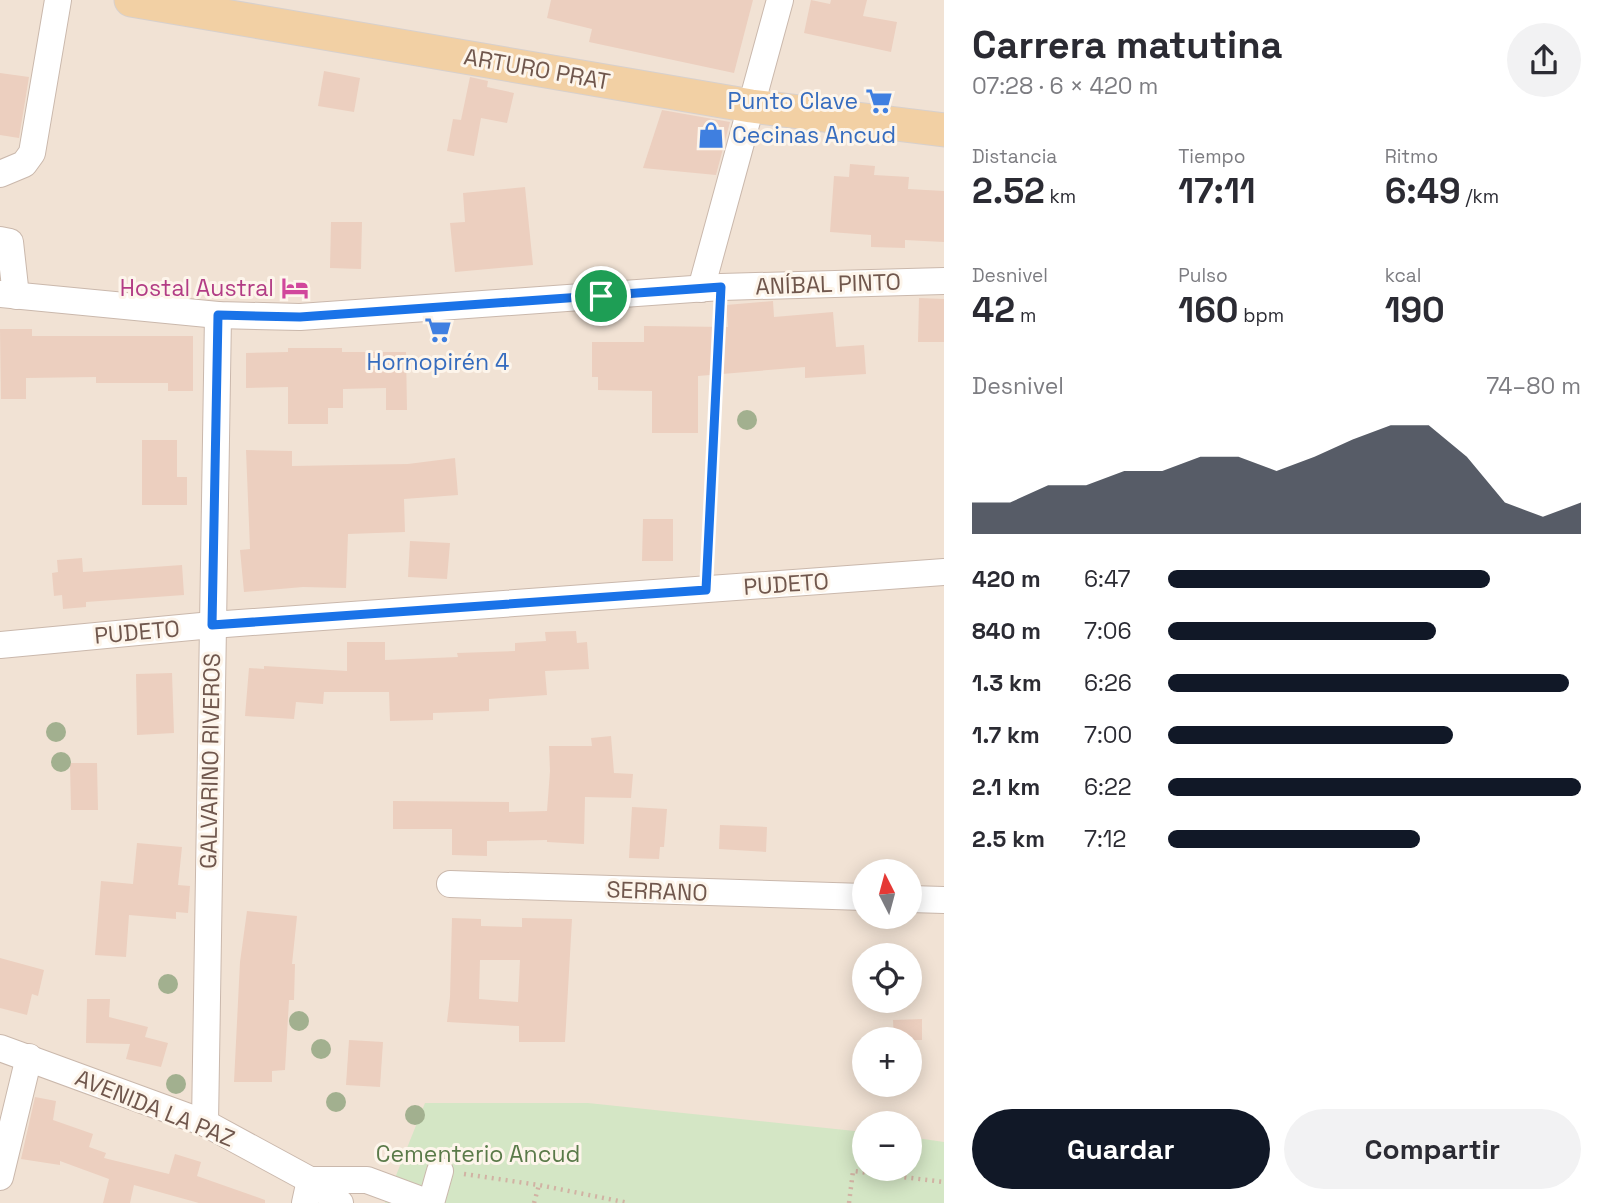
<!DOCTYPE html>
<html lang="es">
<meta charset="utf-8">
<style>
:root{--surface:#fff;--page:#f2f2f3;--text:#2b2b33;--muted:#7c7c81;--accent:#111827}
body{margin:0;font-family:"Space Grotesk",sans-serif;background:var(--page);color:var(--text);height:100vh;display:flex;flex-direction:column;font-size:26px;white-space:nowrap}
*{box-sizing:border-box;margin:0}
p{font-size:23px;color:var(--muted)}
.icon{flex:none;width:38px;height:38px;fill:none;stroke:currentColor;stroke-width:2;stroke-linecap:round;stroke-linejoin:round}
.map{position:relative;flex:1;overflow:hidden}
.side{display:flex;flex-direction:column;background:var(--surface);width:665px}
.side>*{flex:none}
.needle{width:46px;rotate:354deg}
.controls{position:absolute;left:852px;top:859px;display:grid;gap:14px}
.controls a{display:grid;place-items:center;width:70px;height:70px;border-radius:50%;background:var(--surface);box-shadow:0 4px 18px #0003;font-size:35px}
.pin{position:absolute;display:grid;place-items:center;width:60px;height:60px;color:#fff;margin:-30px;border:4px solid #fff;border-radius:50%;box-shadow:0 2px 7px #0007}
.round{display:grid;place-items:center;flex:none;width:74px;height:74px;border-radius:37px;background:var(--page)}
.headline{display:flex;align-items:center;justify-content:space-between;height:119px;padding:0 28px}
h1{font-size:38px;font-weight:600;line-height:52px}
.figures{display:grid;grid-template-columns:repeat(3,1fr);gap:10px;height:119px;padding:7px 28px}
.figures div{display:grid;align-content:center}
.figures b{font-size:35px;font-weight:600}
.figures small{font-size:19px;font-weight:400}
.figures p{font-size:19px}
.chart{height:196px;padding:14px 28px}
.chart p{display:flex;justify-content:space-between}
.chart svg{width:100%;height:126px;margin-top:7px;fill:var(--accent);opacity:.7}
.action{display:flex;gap:14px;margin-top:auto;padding:14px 28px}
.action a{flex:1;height:80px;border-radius:42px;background:var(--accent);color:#fff;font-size:28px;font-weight:600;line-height:80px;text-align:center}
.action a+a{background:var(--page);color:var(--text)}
ul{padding:0 28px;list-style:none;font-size:23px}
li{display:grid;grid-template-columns:112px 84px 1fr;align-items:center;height:52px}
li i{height:18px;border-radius:9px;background:var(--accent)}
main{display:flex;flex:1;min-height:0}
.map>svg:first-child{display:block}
.residential{fill:#f1e2d4;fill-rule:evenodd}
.green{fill:#d4e6c5}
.building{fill:#eccfbf;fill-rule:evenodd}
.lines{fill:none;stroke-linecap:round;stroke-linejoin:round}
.minor-casing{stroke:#cab8ac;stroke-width:28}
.major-casing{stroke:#d7d0cd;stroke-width:35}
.path{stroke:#d1b2a3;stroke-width:4.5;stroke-dasharray:2 5;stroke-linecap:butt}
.minor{stroke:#fff;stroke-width:26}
.major{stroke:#f2d0a4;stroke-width:33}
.tree{fill:#a2b08f}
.route-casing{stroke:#fff;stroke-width:14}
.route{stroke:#1a73e8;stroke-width:9}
.labels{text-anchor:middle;stroke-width:6;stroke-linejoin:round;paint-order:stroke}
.street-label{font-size:23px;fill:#70574d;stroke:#fdf5eb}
.shop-label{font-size:23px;fill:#366cbe;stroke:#fdf5eb;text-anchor:end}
.hotel-label{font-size:23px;fill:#b23c85;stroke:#fdf5eb;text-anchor:end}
.park-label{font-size:23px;fill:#5a7a49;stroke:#fdf5eb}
</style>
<main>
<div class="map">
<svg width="944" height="1203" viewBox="0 0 944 1203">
<rect width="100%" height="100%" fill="#faf1e5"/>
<path class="residential" d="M0,0H944V1203H0ZM864,872H910V917H864ZM864,956H910V1001H864ZM864,1040H910V1085H864ZM864,1124H910V1169H864Z"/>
<path class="green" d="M425,1103H588L864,1132V1169H910V1137L944,1142V1203H385Z"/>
<g class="building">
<path d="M551,0H753L734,73L589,42L592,29L547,18Z"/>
<path d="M811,0L830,4L831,0H867L863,16L897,22L891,52L804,33Z"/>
<path d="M324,71L360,78L354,112L318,106Z"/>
<path d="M0,73L29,77L19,138L0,135Z"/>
<path d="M470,77L488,81L487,87L514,93L507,123L481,118L474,156L447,151L453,119L461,120Z"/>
<path d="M662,110L730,122L716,175L643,168Z"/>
<path d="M850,164L875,166L874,175L909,177L908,189L944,191V242L905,240V248L871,247V235L830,232L834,176L849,177Z"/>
<path d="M525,187L533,265L455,272L450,223L465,222L463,193Z"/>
<path d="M331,222H362L361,269L330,268Z"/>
<path d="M919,298L944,299V342H918Z"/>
<path d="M773,301L774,317L833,312L836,347L864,345L866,374L805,378V367L698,376V433H652V391L598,390V377H592V342H644V326L728,327L726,305Z"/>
<path d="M0,329H32V336H193V391H168V383H96V377L26,378V399H1Z"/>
<path d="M288,348H342V352H406L407,410H386V388L343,389V408H328V424H288V387L246,388V353L288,352Z"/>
<path d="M142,440H177V477H187V505H142Z"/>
<path d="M246,450L292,451V466L408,464L455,458L458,495L404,499L405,532L348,534L346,588L303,587L244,592L240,550L250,549Z"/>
<path d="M643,519H673V561H642Z"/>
<path d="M410,541L450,543L447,579L408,577Z"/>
<path d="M82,558L83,572L182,565L184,595L86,602V607L63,609L62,595L54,596L52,573L58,572L57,560Z"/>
<path d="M576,631L577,643L587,642L589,669L545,671L547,695L489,699V711L433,713V720L390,721L389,692H324L323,704L296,702L294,719L245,716L249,668L264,669V666L347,671V642H385V660L458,657L457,653L515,651V643L546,641L545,632Z"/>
<path d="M172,673L174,733L137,735L136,674Z"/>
<path d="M611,736L614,773L633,774L631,798L585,797L584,844L547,842V840L487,841V856L452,855V829H393V801L509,802V812L547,811L550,771L549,746H592L591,738Z"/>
<path d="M70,763H97L98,810H71Z"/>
<path d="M632,807L667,809L664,847H660L659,859L629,858Z"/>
<path d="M720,825L767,827L766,852L719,849Z"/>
<path d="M137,843L182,847L178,885L190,886L188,913L176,912V919L129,915L126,957L95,955L101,881L133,884Z"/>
<path d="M247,911L297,916L292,964H295L294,1000H289L285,1070L272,1071V1082H234L240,962Z"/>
<path d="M452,918L481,919V926L522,927V918L572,919L565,1042H519V1026L447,1022L450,997ZM480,960H520L518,1002L479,999Z"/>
<path d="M0,958L44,970L38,996L32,994L27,1015L0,1008Z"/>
<path d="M87,999H110L109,1017L148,1027L145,1037L168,1043L161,1067L126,1059L130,1044L86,1043Z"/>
<path d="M922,1019V1040H894L893,1020Z"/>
<path d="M349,1040L383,1042L380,1087L346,1085Z"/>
<path d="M35,1097L56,1101L53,1120L93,1134L89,1147L106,1153L104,1158L169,1174L175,1154L201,1162L197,1176L265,1200V1203H199L134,1185L130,1203H103L109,1179L60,1161V1165L21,1159Z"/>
</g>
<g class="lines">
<defs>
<g id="minor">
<path d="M0,174L24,164L32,153L58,0"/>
<path d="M0,240L10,242L16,296"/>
<path d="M701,289L780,0"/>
<path d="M0,294L218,315L300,317L721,287L944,281"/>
<path d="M0,645L212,625L944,572"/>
<path d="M450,884L864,897"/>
<path d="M910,899L944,900"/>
<path d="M0,1048L205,1123L310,1180L340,1203"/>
<path d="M205,1123L218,315"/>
<path d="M0,1177L29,1057"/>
<path d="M305,1203L310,1180H367L429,1203"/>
<path d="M431,1203L440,1171"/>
</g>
<path id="major" d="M131,0L751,106L944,130"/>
</defs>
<use href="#minor" class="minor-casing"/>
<use href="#major" class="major-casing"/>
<g class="path">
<path d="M707,566L720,312"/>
<path d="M464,1174L539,1185L629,1203"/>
<path d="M534,1203L539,1185"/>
<path d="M849,1203L853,1171L944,1182"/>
</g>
<use href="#minor" class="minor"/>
<use href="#major" class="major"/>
</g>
<g class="tree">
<circle cx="747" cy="420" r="10"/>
<circle cx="56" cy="732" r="10"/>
<circle cx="61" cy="762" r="10"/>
<circle cx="168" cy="984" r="10"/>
<circle cx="299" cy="1021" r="10"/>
<circle cx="321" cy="1049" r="10"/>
<circle cx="176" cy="1084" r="10"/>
<circle cx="336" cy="1102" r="10"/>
<circle cx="415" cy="1115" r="10"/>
</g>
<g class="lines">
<defs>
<path id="route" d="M721,287L706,590L212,625L218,315L300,317Z"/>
</defs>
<use href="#route" class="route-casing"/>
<use href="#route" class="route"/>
</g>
<defs>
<symbol id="supermarket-bare" viewBox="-9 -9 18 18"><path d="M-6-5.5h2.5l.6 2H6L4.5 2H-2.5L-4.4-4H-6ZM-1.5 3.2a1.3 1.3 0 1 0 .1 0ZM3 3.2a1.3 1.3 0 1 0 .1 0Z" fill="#3f7fe0" stroke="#fdf5eb" stroke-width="2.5" paint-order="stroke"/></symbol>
<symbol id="shop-bare" viewBox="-9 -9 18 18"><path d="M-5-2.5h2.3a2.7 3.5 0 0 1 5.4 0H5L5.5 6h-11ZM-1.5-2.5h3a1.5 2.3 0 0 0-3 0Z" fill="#3f7fe0" stroke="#fdf5eb" stroke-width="2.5" paint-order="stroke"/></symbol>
<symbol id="hotel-bare" viewBox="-9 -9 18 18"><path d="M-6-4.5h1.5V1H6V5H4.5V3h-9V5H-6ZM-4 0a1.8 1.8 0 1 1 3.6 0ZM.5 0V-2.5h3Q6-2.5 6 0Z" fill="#d1479c" stroke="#fdf5eb" stroke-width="2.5" paint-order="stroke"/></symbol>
</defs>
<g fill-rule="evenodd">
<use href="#supermarket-bare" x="860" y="82" width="38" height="38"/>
<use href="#shop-bare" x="692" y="116" width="38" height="38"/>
<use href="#hotel-bare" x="276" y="269" width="38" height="38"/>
<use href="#supermarket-bare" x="419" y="311" width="38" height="38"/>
</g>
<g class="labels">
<g class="street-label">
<text transform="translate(537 69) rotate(10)" y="8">ARTURO PRAT</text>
<text transform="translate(828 284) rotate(-2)" y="8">ANÍBAL PINTO</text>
<text transform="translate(786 584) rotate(-4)" y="8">PUDETO</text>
<text transform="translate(137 632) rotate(-5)" y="8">PUDETO</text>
<text transform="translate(210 761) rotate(-89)" y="8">GALVARINO RIVEROS</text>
<text transform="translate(657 891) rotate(2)" y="8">SERRANO</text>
<text transform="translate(155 1108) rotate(22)" y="8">AVENIDA LA PAZ</text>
</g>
<g class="shop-label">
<text x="858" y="109">Punto Clave</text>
<text x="732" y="143" text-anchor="start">Cecinas Ancud</text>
<text x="438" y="370" text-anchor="middle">Hornopirén 4</text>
</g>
<g class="hotel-label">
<text x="274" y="296">Hostal Austral</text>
</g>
<g class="park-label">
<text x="478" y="1162">Cementerio Ancud</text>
</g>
</g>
</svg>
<div class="controls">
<a><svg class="needle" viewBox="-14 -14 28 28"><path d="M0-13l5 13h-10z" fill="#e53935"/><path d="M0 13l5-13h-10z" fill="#7c7c81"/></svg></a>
<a><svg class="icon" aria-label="locate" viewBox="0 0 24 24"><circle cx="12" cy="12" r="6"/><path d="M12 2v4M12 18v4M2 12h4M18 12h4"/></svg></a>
<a>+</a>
<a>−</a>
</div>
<div class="pin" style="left:601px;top:296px;background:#1e9e55"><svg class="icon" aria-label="arrive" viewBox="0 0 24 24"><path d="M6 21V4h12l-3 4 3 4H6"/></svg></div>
</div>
<section class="side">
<div class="headline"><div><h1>Carrera matutina</h1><p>07:28 · 6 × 420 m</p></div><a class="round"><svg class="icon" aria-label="share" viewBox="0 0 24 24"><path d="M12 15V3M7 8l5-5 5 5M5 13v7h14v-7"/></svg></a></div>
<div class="figures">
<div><p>Distancia</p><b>2.52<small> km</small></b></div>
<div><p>Tiempo</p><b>17:11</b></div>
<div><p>Ritmo</p><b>6:49<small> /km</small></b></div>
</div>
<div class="figures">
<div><p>Desnivel</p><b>42<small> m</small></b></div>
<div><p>Pulso</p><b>160<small> bpm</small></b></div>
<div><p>kcal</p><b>190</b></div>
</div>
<div class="chart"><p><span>Desnivel</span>74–80 m</p>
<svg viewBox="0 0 160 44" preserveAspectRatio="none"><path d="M0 44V33L10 33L20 27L30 27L40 22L50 22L60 17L70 17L80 22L90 17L100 11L110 6L120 6L130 17L140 33L150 38L160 33V44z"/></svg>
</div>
<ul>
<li><b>420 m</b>6:47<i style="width:78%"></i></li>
<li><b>840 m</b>7:06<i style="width:65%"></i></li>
<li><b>1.3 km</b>6:26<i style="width:97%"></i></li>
<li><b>1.7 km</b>7:00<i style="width:69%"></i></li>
<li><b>2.1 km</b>6:22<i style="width:100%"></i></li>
<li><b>2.5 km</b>7:12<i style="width:61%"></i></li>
</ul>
<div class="action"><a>Guardar</a><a>Compartir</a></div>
</section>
</main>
